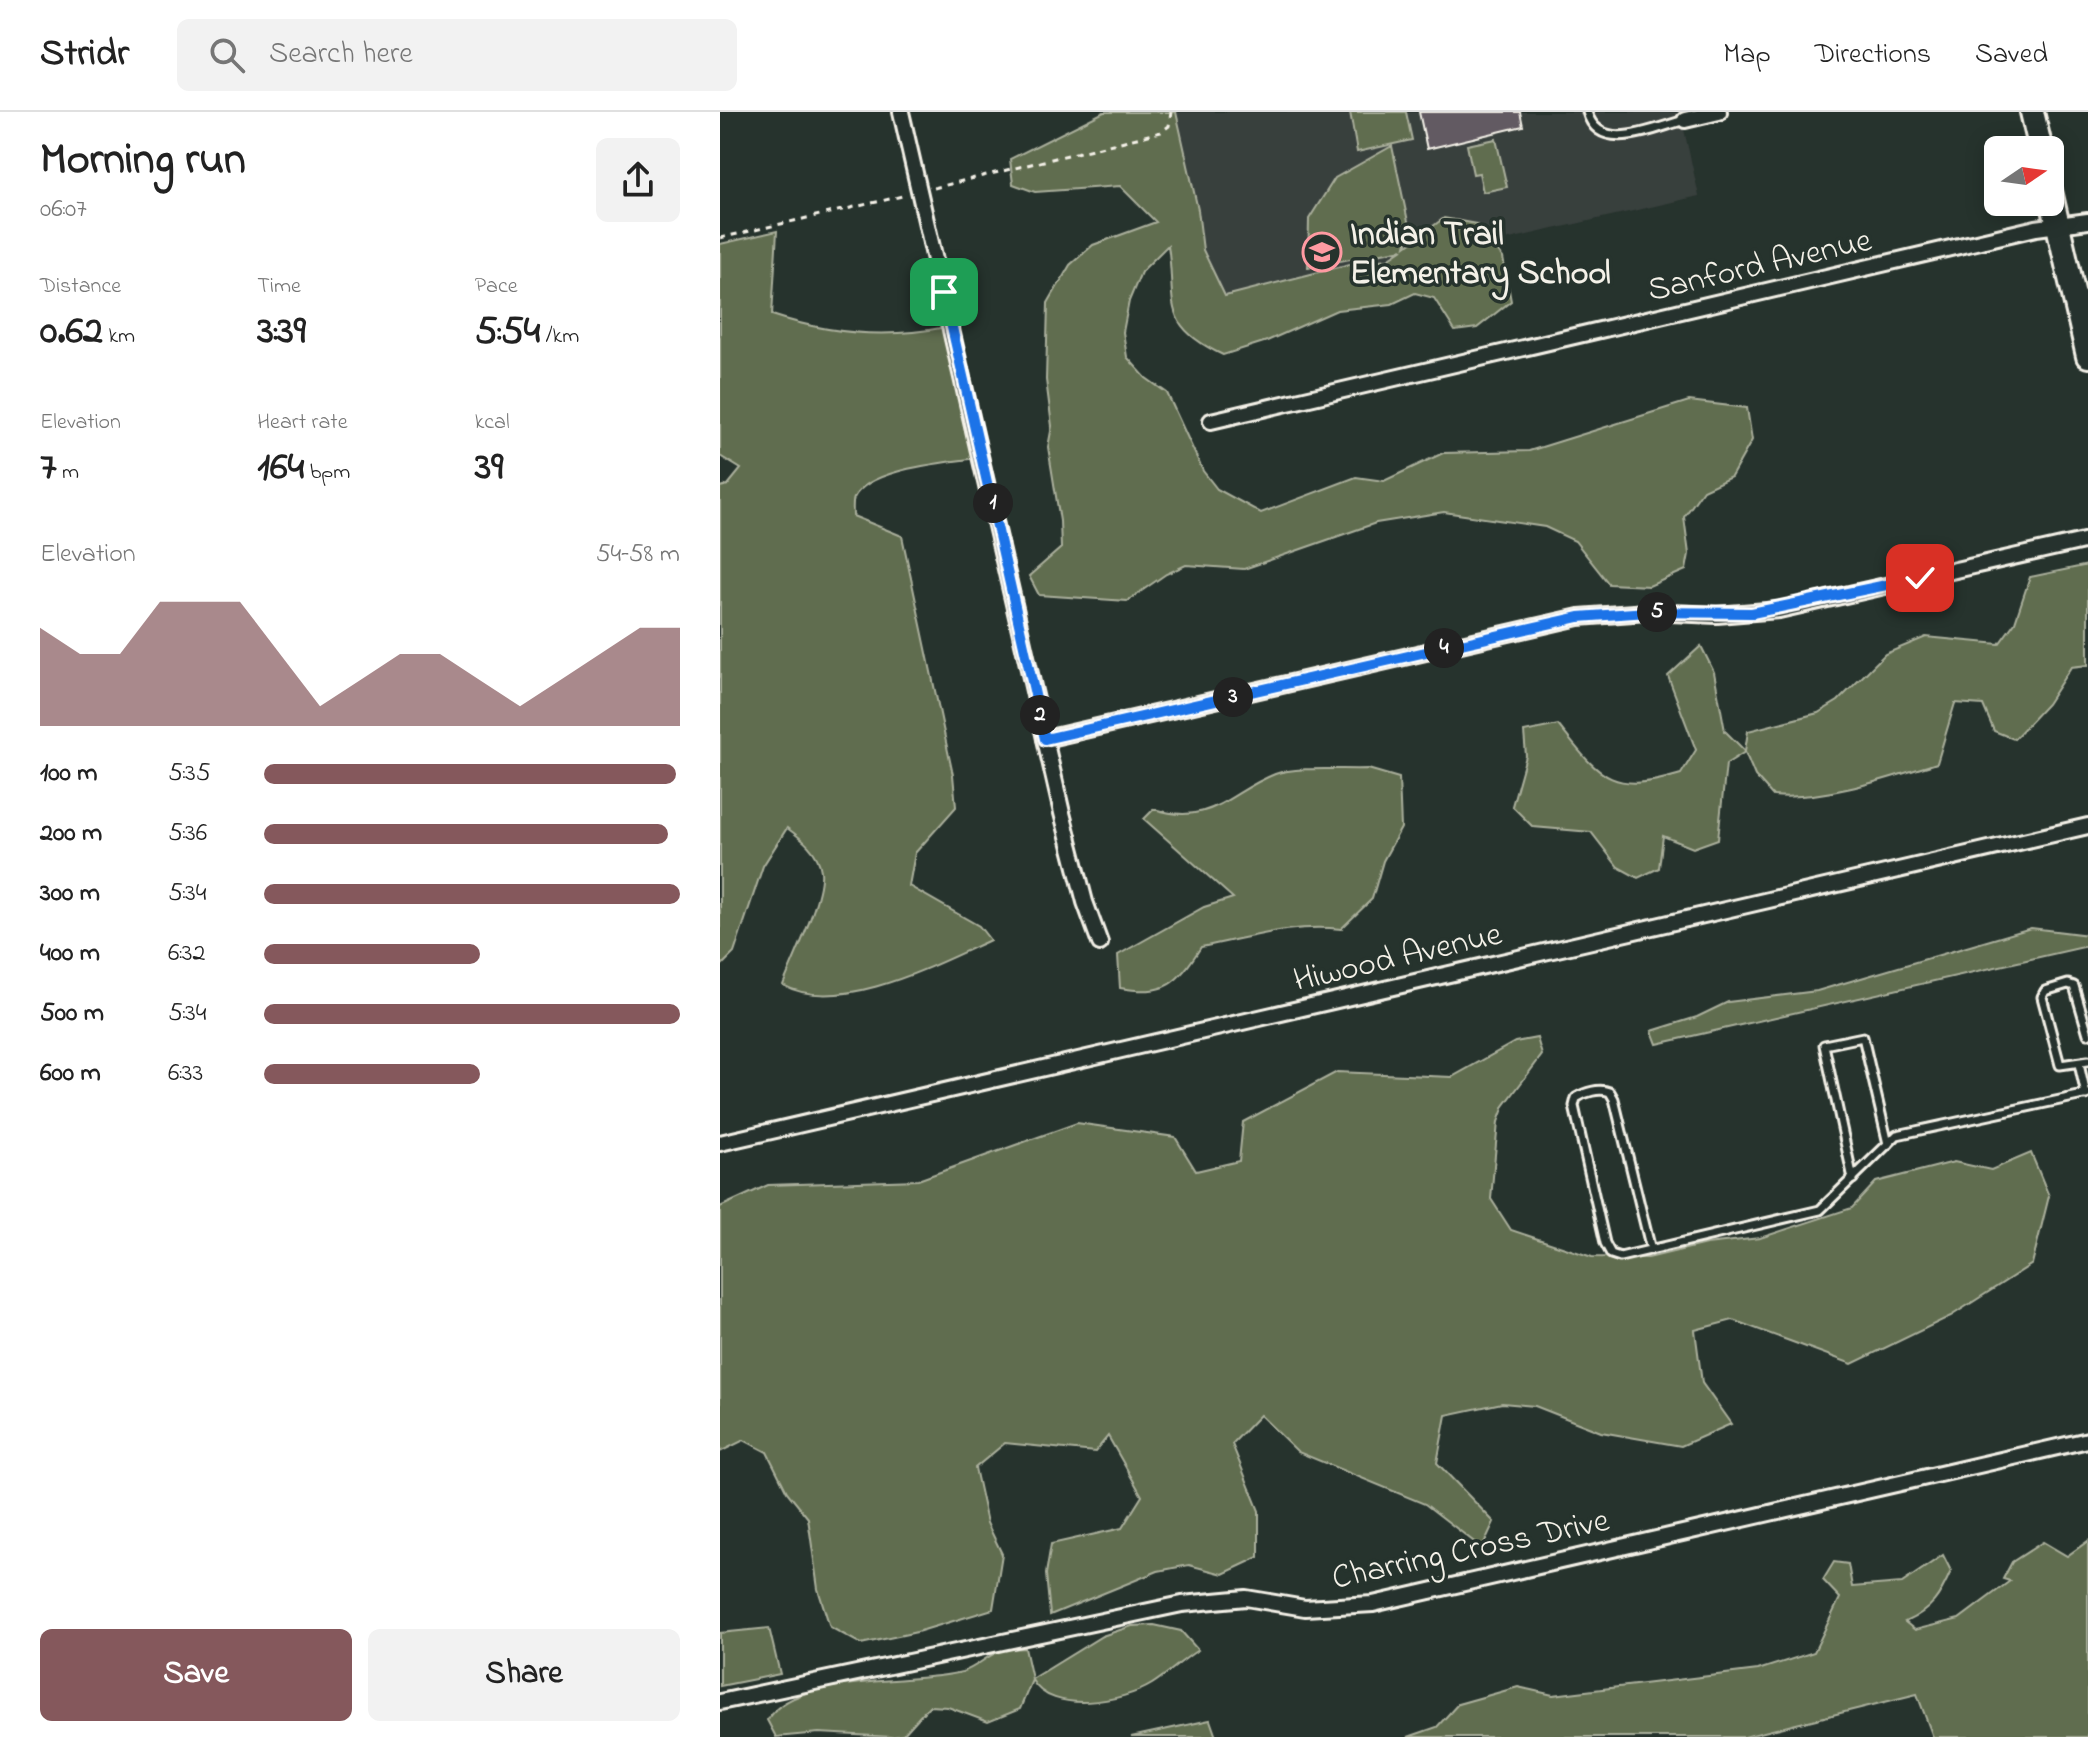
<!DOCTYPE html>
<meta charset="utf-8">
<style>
:root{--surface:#fff;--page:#f2f2f2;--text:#222;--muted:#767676;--line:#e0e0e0;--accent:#85585c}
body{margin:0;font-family:"Indie Flower",sans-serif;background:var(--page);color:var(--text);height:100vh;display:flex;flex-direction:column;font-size:30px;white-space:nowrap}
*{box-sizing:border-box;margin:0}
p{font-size:26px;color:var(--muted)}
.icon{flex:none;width:44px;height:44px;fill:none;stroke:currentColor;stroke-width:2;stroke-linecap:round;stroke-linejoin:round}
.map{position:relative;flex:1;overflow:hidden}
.sheet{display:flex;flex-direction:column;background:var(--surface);width:720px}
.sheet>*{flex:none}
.needle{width:52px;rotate:77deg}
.fabs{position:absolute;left:1264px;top:24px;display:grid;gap:16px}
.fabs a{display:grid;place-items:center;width:80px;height:80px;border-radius:12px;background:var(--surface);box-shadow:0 4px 20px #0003;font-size:40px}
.pin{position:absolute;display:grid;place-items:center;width:68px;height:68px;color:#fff;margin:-34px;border-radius:16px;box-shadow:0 4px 12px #0006}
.km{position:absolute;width:40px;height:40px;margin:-20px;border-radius:50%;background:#222;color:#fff;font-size:22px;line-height:40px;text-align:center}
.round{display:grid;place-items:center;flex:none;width:84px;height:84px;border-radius:12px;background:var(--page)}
.head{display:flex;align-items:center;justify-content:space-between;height:136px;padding:0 40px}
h1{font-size:44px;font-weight:700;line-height:60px}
.figures{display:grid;grid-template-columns:repeat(3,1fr);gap:12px;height:136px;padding:8px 40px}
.figures div{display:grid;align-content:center}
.figures b{font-size:40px;font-weight:700}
.figures small{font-size:22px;font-weight:400}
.figures p{font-size:22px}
.chart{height:224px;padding:16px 40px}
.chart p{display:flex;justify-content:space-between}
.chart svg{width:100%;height:144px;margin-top:8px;fill:var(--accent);opacity:.7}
.cta{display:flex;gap:16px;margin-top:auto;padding:16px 40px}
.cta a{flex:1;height:92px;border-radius:12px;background:var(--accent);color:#fff;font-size:32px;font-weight:700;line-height:92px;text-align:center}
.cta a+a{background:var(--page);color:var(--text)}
ul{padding:0 40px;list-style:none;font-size:26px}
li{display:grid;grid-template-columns:128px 96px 1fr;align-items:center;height:60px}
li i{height:20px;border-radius:10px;background:var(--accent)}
header{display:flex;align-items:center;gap:48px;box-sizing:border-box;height:112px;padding:0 40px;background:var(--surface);border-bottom:2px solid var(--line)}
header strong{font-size:38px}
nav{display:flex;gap:44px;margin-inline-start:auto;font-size:28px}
.search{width:560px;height:72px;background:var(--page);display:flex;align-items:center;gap:20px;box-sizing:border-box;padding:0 28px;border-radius:12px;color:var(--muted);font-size:30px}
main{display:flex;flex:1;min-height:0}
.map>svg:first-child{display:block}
.built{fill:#383f3d}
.green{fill:#616d4f;stroke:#aaaf9c;stroke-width:2}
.building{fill:#625a62;stroke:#f4f1e8;stroke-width:2}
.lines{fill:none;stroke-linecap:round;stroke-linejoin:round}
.lane-casing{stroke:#f4f1e8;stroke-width:13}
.street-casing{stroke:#f4f1e8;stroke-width:20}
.primary-casing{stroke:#f4f1e8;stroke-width:28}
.path{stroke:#f4f1e8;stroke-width:3;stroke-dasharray:6 6;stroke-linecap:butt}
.lane{stroke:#26332d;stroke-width:7}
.street{stroke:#26332d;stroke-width:14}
.primary{stroke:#26332d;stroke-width:22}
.route-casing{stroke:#fff;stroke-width:16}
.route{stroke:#1a73e8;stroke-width:10}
.labels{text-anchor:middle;stroke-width:7;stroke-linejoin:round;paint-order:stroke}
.poi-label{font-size:34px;font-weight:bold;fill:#f4f1e8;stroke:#26332d;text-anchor:start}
.street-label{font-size:34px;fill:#f4f1e8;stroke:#26332d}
</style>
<header>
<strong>Stridr</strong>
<div class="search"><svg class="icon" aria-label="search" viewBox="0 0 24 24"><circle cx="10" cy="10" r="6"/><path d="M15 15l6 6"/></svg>Search here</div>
<nav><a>Map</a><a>Directions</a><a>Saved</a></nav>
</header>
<main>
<section class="sheet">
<div class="head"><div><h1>Morning run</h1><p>06:07</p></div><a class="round"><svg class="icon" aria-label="share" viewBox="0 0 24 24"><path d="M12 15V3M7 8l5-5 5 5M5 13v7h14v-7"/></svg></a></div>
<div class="figures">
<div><p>Distance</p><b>0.62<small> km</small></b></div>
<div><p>Time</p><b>3:39</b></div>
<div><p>Pace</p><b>5:54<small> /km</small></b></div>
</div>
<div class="figures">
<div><p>Elevation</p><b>7<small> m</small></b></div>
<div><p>Heart rate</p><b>164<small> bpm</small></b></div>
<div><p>kcal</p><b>39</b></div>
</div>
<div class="chart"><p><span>Elevation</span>54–58 m</p>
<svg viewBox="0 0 160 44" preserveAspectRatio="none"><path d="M0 44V14L10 22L20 22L30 6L40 6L50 6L60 22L70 38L80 30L90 22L100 22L110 30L120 38L130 30L140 22L150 14L160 14V44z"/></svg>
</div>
<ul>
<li><b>100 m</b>5:35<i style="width:99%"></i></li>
<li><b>200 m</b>5:36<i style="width:97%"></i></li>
<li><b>300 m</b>5:34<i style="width:100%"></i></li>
<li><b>400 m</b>6:32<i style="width:52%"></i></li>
<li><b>500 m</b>5:34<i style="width:100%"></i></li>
<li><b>600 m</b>6:33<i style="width:52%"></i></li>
</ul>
<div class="cta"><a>Save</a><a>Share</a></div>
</section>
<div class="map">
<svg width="1368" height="1625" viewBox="0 0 1368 1625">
<rect width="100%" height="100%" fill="#26332d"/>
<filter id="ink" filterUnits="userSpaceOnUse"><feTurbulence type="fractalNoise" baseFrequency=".0125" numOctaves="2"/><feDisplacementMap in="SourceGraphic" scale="16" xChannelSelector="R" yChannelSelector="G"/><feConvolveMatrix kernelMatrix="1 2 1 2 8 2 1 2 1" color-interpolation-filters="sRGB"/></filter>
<g filter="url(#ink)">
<path class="built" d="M440,0H960L979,84L485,196Z"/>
<g class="green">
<path d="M384,0H456L478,98L483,138L505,184L634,151L668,147L683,137L588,155L589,107L615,66L672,34L690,119L686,134L724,106L756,112L783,146L791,189L757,216L735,219L714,186L695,181L672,192L617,198L547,229L503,243C438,212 457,191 448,133L421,160L409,189L403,220L407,245L426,266L447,281L483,359L497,377L541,401L636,365L664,369L723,341L809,339L969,289L1027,296L1032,328L1011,365L983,378L964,405L969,442L966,458L929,474L889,472L855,429L825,415L724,400L656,411L524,457L466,453L446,462L407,489L319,483L309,464L341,436L340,409L328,335L332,314L326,268L328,191L350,153L373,133L436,110L400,74L315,80L293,72L290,47Z"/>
<path d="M630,0H686L692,28L637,40Z"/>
<path d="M776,27L787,75L763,80L759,61L753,62L747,33Z"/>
<path d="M57,119L52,203C109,222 167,227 226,215L256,346C227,351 148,356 134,386C132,390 133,399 133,404L182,424L233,663L236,695L195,741L189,774L259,814L270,828C217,852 119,904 63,873C73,848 104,784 101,759C99,740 81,726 67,716L43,754L14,841L0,855V375L8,373L21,357L0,344V132Z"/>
<path d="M1368,453V553L1351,555L1327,592L1294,627L1274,619L1263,593L1235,591L1217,651C1169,666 1103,689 1053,684L1035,664L1025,640L1006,652L998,727L973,736L943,724L939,756L918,766L898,755L871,720L813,715L792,694L806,644L804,620L838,613C881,666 890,683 961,662L976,638L948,564L981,534L994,560L1005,619L1025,639L1028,619L1098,601L1118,589L1165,542L1206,525L1279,532L1295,510L1310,465Z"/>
<path d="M648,657L679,666L681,716L663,749L652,787L621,817C572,811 529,826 481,835C457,872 446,884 400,876L398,843L484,795L513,786L424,707L434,697C491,715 509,680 555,662C576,654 623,658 648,657Z"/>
<path d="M1311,816L1368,823V834L937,932L932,919L977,905L1008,890L1097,879Z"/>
<path d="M817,926L822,943L784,994L778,1010L771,1087L791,1118L872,1145L928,1146L986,1132L1040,1126L1132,1096L1156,1070L1234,1050L1271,1058L1311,1041L1329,1084L1312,1152L1231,1204L1132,1252L1013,1208L975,1218L982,1271L1011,1312L961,1334L881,1320L815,1294L782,1291L726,1303L717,1351L774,1410L762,1436L705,1392L578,1340L540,1303L512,1332L539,1399V1445L503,1462L469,1453L438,1459L330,1503L326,1462L331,1432L402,1416L422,1384L388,1324L375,1340L285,1331L255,1356L267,1411L282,1442L273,1497L197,1520L141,1532L110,1515L98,1477L88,1406L67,1380L47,1340L24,1328L0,1340V1095L48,1073L198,1068L357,1011L455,1025L476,1059L519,1049L523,1010L617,960L732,965L795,930Z"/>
<path d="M1368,1429V1625H1213L1197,1582L1024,1625H688L717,1615L738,1592L798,1575L833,1583L1038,1558L1094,1540L1120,1486L1103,1468L1114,1450L1128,1452L1132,1475L1182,1471L1223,1443L1231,1459C1220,1484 1212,1498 1185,1510L1195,1518L1239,1507L1290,1469L1283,1467L1292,1450L1323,1430L1347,1444Z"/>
<path d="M434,1513L461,1519L478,1538C462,1548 448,1562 432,1572C403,1590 331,1603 312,1568L300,1597L268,1610L228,1595L209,1594L183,1623L172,1625L99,1621L56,1625L47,1608C75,1561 192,1573 242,1560C256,1556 266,1544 280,1539C287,1536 297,1537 305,1536L312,1567L382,1524L412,1514Z"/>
<path d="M49,1516L60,1562L0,1574V1521Z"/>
<path d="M490,1608L496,1625H411Z"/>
</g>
<path class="building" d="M699,0H800L803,14L707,37Z"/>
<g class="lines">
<defs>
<g id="lane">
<path d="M867,0C879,43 934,16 965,8"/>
<path d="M1368,922L1354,874L1348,872L1325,879L1322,885L1340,953L1368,949"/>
<path d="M1359,952L1366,983"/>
<path d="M1133,1067L1104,933L1143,925L1168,1032"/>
<path d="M931,1138L894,987L890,980C879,976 865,980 856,986L854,994L885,1131L891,1142L900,1145L1100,1098L1177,1023L1368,982"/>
</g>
<g id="street">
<path d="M181,0L342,701L365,790L380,831"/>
<path d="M965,8L999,0"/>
<path d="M491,309L1316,116L1368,109"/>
<path d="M325,627L859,505L927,500L997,503L1059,498L1368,428"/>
<path d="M0,1031L1368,714"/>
<path d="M0,1590L462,1492L526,1486L585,1496L653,1492L1368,1328"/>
</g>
<g id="primary">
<path d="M1312,0L1321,38"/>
<path d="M1330,79L1368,244"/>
</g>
</defs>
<use href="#lane" class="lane-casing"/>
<use href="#street" class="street-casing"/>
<use href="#primary" class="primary-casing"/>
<g class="path">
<path d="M214,76L441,20L449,14L451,0"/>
<path d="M0,126L187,83"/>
</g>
<use href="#lane" class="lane"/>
<use href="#street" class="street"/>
<use href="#primary" class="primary"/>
</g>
</g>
<g class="lines" filter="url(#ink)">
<defs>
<path id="route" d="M224,180L325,627L859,505L927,500L1032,501L1200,466"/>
</defs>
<use href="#route" class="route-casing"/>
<use href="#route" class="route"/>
</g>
<defs>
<symbol id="school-ring" viewBox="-11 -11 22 22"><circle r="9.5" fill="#26332d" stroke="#ff9aa2" stroke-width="1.5"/><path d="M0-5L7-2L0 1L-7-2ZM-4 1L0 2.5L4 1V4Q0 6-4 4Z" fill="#ff9aa2"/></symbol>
</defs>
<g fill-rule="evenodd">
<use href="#school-ring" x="580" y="118" width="44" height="44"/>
</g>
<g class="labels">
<g class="poi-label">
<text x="630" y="132">Indian Trail<tspan x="630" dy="39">Elementary School</tspan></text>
</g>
<g class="street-label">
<text transform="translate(1039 151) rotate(-13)" y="12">Sanford Avenue</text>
<text transform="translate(677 843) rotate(-13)" y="12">Hiwood Avenue</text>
<text transform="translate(750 1435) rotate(-12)" y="12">Charring Cross Drive</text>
</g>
</g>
</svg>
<div class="fabs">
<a><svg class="needle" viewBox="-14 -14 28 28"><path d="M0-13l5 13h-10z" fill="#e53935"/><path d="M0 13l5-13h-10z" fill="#767676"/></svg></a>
</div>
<div class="pin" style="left:224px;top:180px;background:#1e9e55"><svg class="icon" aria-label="arrive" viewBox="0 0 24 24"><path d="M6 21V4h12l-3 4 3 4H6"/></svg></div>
<div class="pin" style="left:1200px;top:466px;background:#d93025"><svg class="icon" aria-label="check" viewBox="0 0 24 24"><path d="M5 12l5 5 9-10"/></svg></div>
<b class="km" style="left:273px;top:391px">1</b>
<b class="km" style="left:320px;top:603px">2</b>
<b class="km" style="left:513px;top:585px">3</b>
<b class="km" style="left:724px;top:536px">4</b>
<b class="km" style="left:937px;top:500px">5</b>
</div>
</main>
